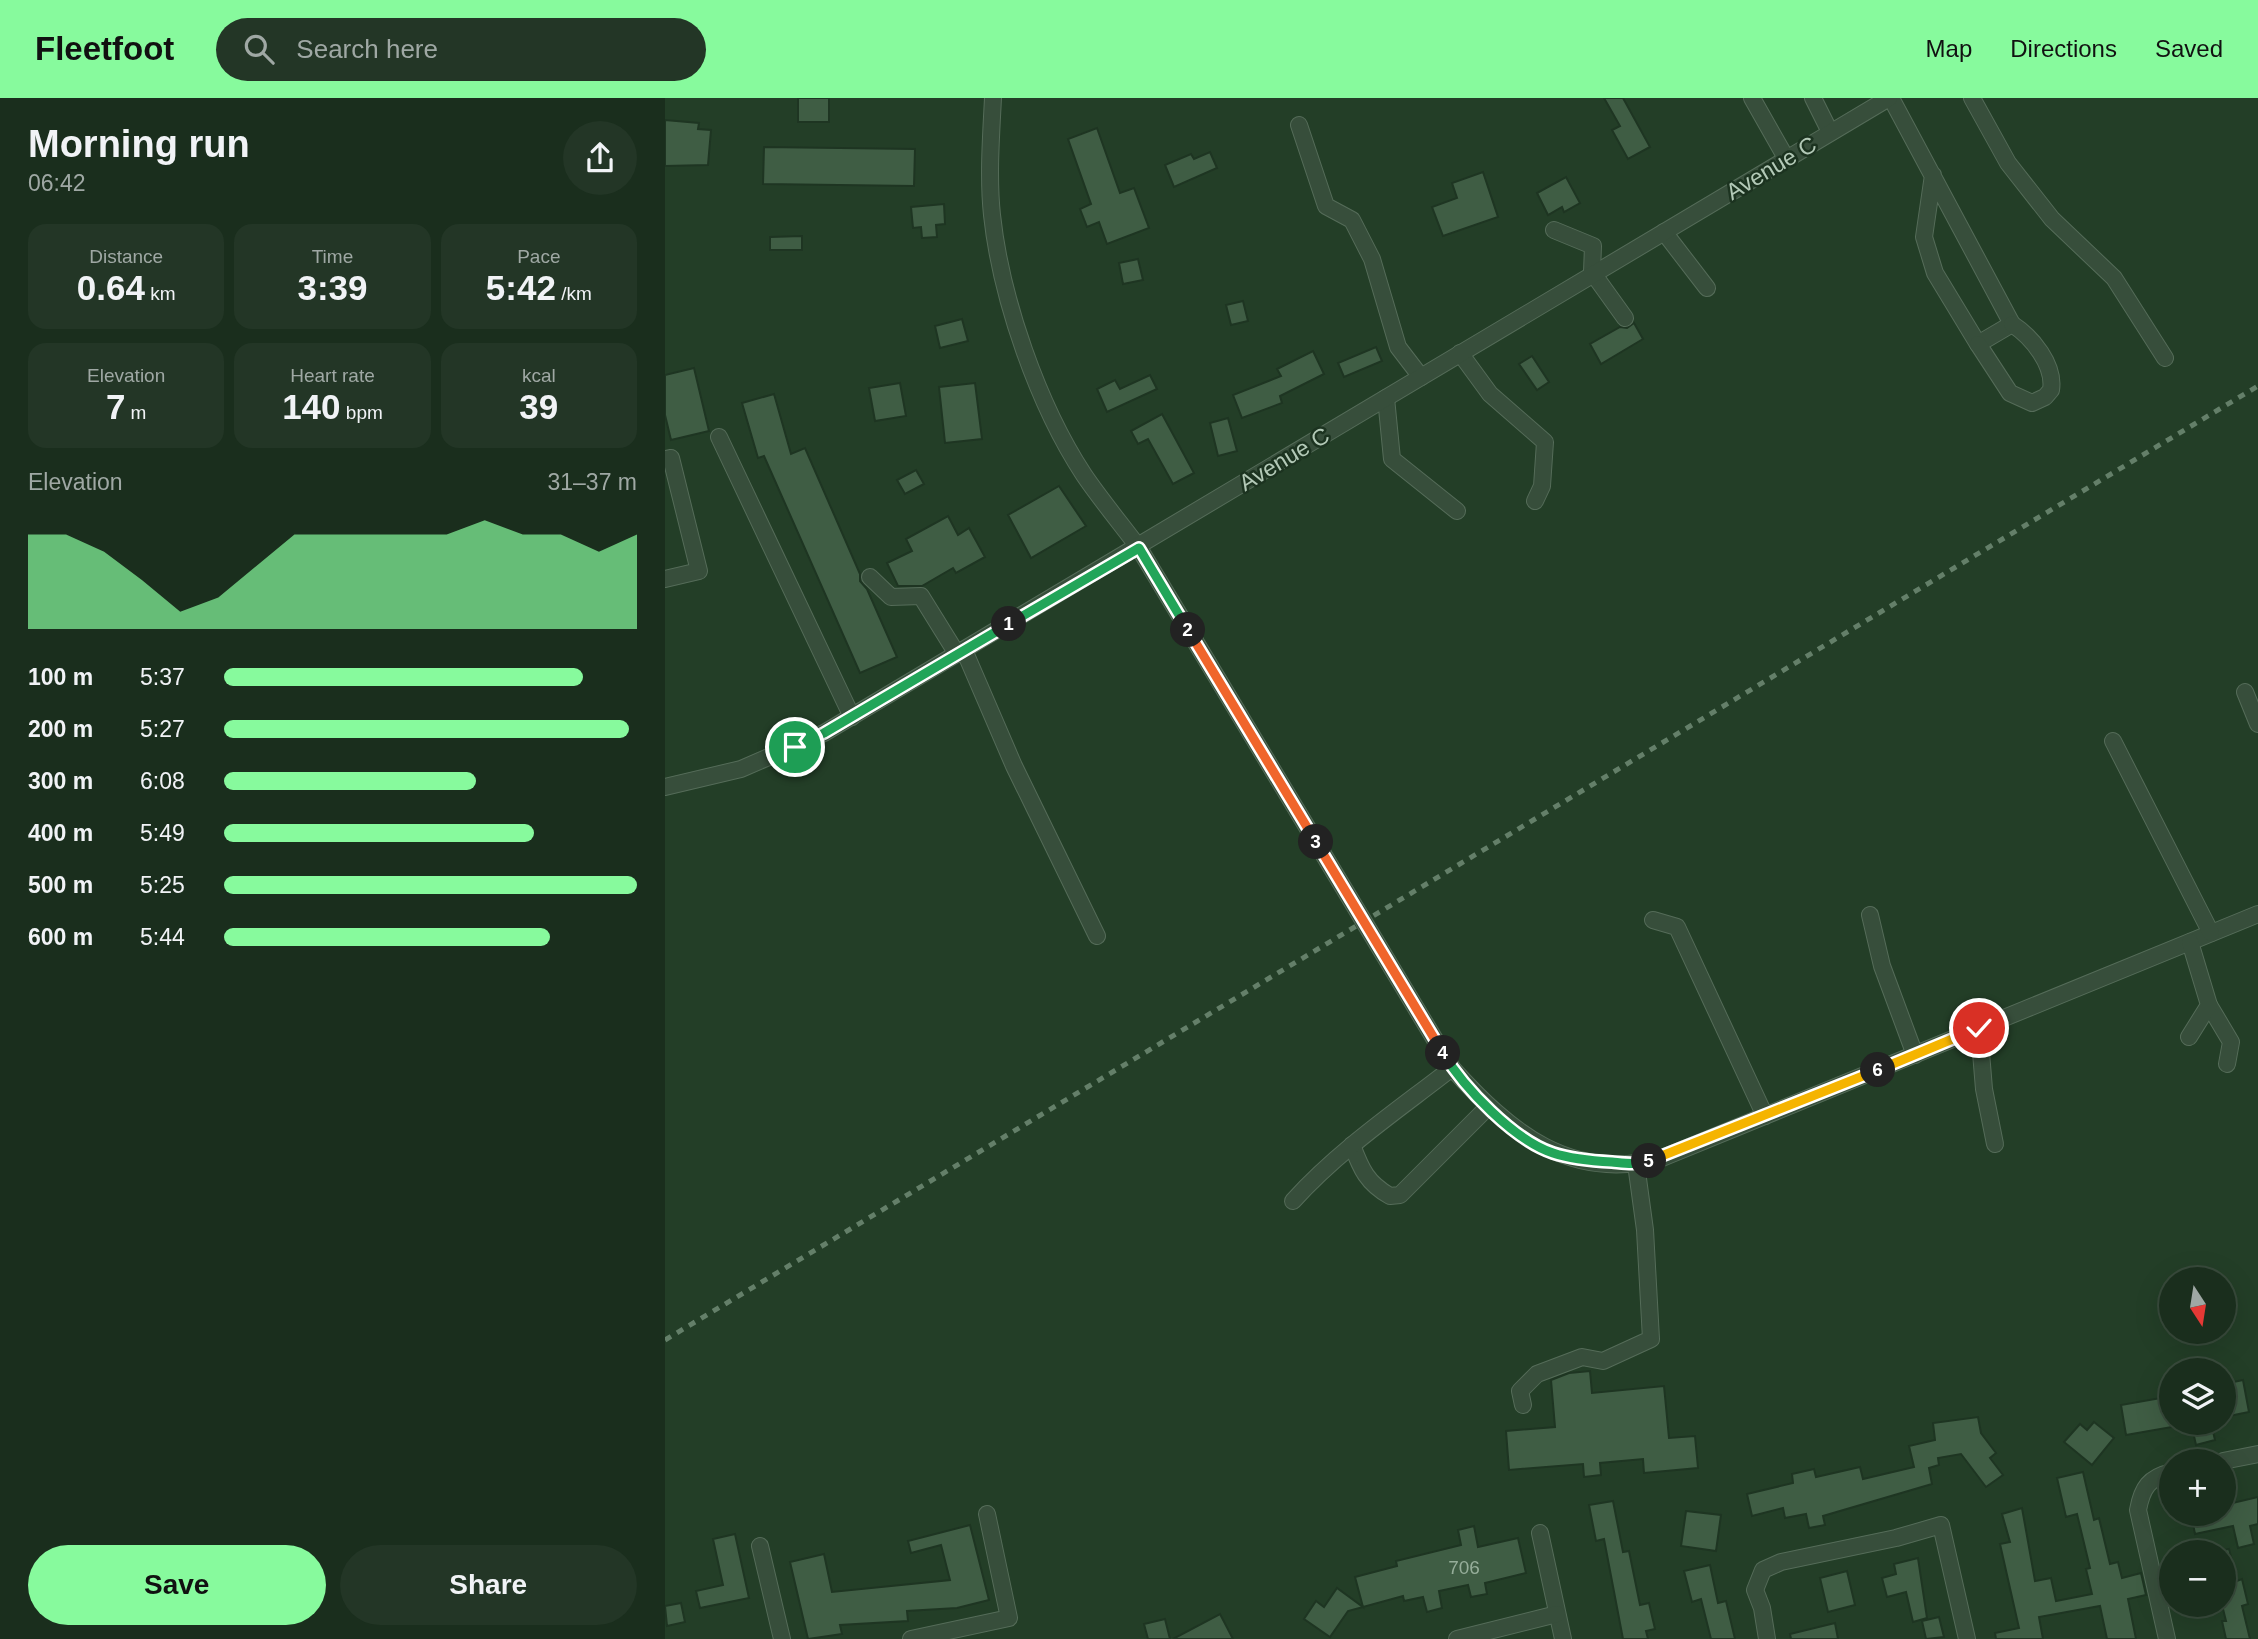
<!DOCTYPE html>
<meta charset="utf-8">
<style>
:root{--surface:#1a2e1d;--page:#233626;--text:#f1f3f6;--muted:#9fa8a4;--line:#384a3b;--accent:#87fa9d}
body{margin:0;font-family:Helvetica,sans-serif;background:var(--page);color:var(--text);height:100vh;display:flex;flex-direction:column;font-size:26px;white-space:nowrap}
*{box-sizing:border-box;margin:0}
p{font-size:23px;color:var(--muted)}
.icon{flex:none;width:38px;height:38px;fill:none;stroke:currentColor;stroke-width:2;stroke-linecap:round;stroke-linejoin:round}
.map{position:relative;flex:1;overflow:hidden}
.details{display:flex;flex-direction:column;background:var(--surface);width:665px}
.details>*{flex:none}
.needle{width:46px;rotate:168deg}
.buttons{position:absolute;left:1494px;top:1169px;display:grid;gap:14px}
.buttons a{display:grid;place-items:center;width:77px;height:77px;border-radius:50%;background:var(--surface);box-shadow:0 7px 28px #0002,0 0 0 2px var(--line);font-size:35px}
.pin{position:absolute;display:grid;place-items:center;width:60px;height:60px;color:#fff;margin:-30px;border:4px solid #fff;border-radius:50%;box-shadow:0 2px 7px #0007}
.km{position:absolute;width:35px;height:35px;margin:-18px;border-radius:50%;background:#222;color:#fff;font-size:19px;line-height:35px;text-align:center}
.round{display:grid;place-items:center;flex:none;width:74px;height:74px;border-radius:37px;background:var(--page)}
.summary{display:flex;align-items:center;justify-content:space-between;height:119px;padding:0 28px}
h1{font-size:38px;font-weight:700;line-height:52px}
.stats{display:grid;grid-template-columns:repeat(3,1fr);gap:10px;height:119px;padding:7px 28px}
.stats div{display:grid;align-content:center;border-radius:18px;background:var(--page);text-align:center}
.stats b{font-size:35px;font-weight:700}
.stats small{font-size:19px;font-weight:400}
.stats p{font-size:19px}
.chart{height:196px;padding:14px 28px}
.chart p{display:flex;justify-content:space-between}
.chart svg{width:100%;height:126px;margin-top:7px;fill:var(--accent);opacity:.7}
.action{display:flex;gap:14px;margin-top:auto;padding:14px 28px}
.action a{flex:1;height:80px;border-radius:42px;background:var(--accent);color:#111;font-size:28px;font-weight:700;line-height:80px;text-align:center}
.action a+a{background:var(--page);color:var(--text)}
ul{padding:0 28px;list-style:none;font-size:23px}
li{display:grid;grid-template-columns:112px 84px 1fr;align-items:center;height:52px}
li i{height:18px;border-radius:9px;background:var(--accent)}
header{display:flex;align-items:center;gap:42px;box-sizing:border-box;height:98px;padding:0 35px;background:var(--accent);color:#111}
header strong{font-size:33px}
nav{display:flex;gap:38px;margin-inline-start:auto;font-size:24px}
.search{width:490px;height:63px;background:var(--page);display:flex;align-items:center;gap:18px;box-sizing:border-box;padding:0 24px;border-radius:38px;color:var(--muted);font-size:26px}
main{display:flex;flex:1;min-height:0}
.map>svg:first-child{display:block}
.building{fill:#3f5d44;stroke:#1e3522;stroke-width:2}
.lines{fill:none;stroke-linecap:round;stroke-linejoin:round}
.minor-casing{stroke:#556c59;stroke-width:18}
.minor{stroke:#374e3b;stroke-width:16}
.rail{stroke:#647f69;stroke-width:5;stroke-dasharray:7 7;stroke-linecap:butt}
.split-1-casing{stroke:#fff;stroke-width:14}
.split-2-casing{stroke:#fff;stroke-width:14}
.split-3-casing{stroke:#fff;stroke-width:14}
.split-4-casing{stroke:#fff;stroke-width:14}
.split-5-casing{stroke:#fff;stroke-width:14}
.split-6-casing{stroke:#fff;stroke-width:14}
.split-7-casing{stroke:#fff;stroke-width:14}
.split-1{stroke:#22a559;stroke-width:9}
.split-2{stroke:#22a559;stroke-width:9}
.split-3{stroke:#f0652b;stroke-width:9}
.split-4{stroke:#f0652b;stroke-width:9}
.split-5{stroke:#22a559;stroke-width:9}
.split-6{stroke:#f5b400;stroke-width:9}
.split-7{stroke:#f5b400;stroke-width:9}
.labels{text-anchor:middle;stroke-width:5;stroke-linejoin:round;paint-order:stroke}
.number-label{font-size:19px;fill:#96ae9a}
.street-label{font-size:23px;fill:#b3c9b7;stroke:#1c3320}
</style>
<header>
<strong>Fleetfoot</strong>
<div class="search"><svg class="icon" aria-label="search" viewBox="0 0 24 24"><circle cx="10" cy="10" r="6"/><path d="M15 15l6 6"/></svg>Search here</div>
<nav><a>Map</a><a>Directions</a><a>Saved</a></nav>
</header>
<main>
<section class="details">
<div class="summary"><div><h1>Morning run</h1><p>06:42</p></div><a class="round"><svg class="icon" aria-label="share" viewBox="0 0 24 24"><path d="M12 15V3M7 8l5-5 5 5M5 13v7h14v-7"/></svg></a></div>
<div class="stats">
<div><p>Distance</p><b>0.64<small> km</small></b></div>
<div><p>Time</p><b>3:39</b></div>
<div><p>Pace</p><b>5:42<small> /km</small></b></div>
</div>
<div class="stats">
<div><p>Elevation</p><b>7<small> m</small></b></div>
<div><p>Heart rate</p><b>140<small> bpm</small></b></div>
<div><p>kcal</p><b>39</b></div>
</div>
<div class="chart"><p><span>Elevation</span>31–37 m</p>
<svg viewBox="0 0 160 44" preserveAspectRatio="none"><path d="M0 44V11L10 11L20 17L30 27L40 38L50 33L60 22L70 11L80 11L90 11L100 11L110 11L120 6L130 11L140 11L150 17L160 11V44z"/></svg>
</div>
<ul>
<li><b>100 m</b>5:37<i style="width:87%"></i></li>
<li><b>200 m</b>5:27<i style="width:98%"></i></li>
<li><b>300 m</b>6:08<i style="width:61%"></i></li>
<li><b>400 m</b>5:49<i style="width:75%"></i></li>
<li><b>500 m</b>5:25<i style="width:100%"></i></li>
<li><b>600 m</b>5:44<i style="width:79%"></i></li>
</ul>
<div class="action"><a>Save</a><a>Share</a></div>
</section>
<div class="map">
<svg width="1593" height="1541" viewBox="0 0 1593 1541">
<rect width="100%" height="100%" fill="#233e27"/>
<g class="building">
<rect x="133" y="0" width="31" height="24"/>
<path d="M939,0H958L985,49L963,61L947,32L955,28Z"/>
<path d="M0,22L34,25L33,31L46,32L43,67L0,68Z"/>
<path d="M432,30L455,95L469,90L484,130L442,146L434,124L422,129L415,111L426,106L403,41Z"/>
<path d="M99,49L250,51L249,88L98,86Z"/>
<path d="M545,54L552,70L509,89L500,67L526,56L529,61Z"/>
<path d="M818,74L833,119L778,138L767,109L792,100L787,85Z"/>
<path d="M901,79L915,105L899,114L897,109L883,117L872,95Z"/>
<path d="M279,106L280,126L271,127L272,139L257,140L256,129L248,130L246,109Z"/>
<path d="M137,138V152H105V139Z"/>
<path d="M473,161L478,182L458,186L454,165Z"/>
<path d="M578,203L583,223L566,227L561,207Z"/>
<path d="M297,221L303,243L275,250L270,228Z"/>
<path d="M969,225L978,241L936,266L925,246L955,229L962,230Z"/>
<path d="M711,249L717,263L679,279L673,265Z"/>
<path d="M648,253L659,276L615,298L617,305L577,320L568,297L616,278L612,271Z"/>
<path d="M867,258L884,284L872,292L854,266Z"/>
<path d="M29,270L44,333L6,342L0,317V277Z"/>
<path d="M485,277L492,291L442,314L432,291L450,282L455,291Z"/>
<path d="M235,285L241,318L210,323L204,290Z"/>
<path d="M310,285L317,341L280,345L274,289Z"/>
<path d="M109,296L126,356L140,350L195,476V483L202,491L232,559L195,575L99,358L93,360L77,305Z"/>
<path d="M497,316L529,375L508,386L483,341L473,346L466,333Z"/>
<path d="M563,320L572,353L553,358L545,325Z"/>
<path d="M251,372L259,386L240,396L232,382Z"/>
<path d="M394,388L421,428L366,460L343,417Z"/>
<path d="M283,418L293,437L304,430L320,459L291,475L288,470L257,488H233L222,465L247,453L241,441Z"/>
<path d="M925,1273L927,1295L999,1288L1004,1340L1030,1338L1033,1370L979,1375L978,1361L935,1365L936,1377L919,1379L918,1366L844,1372L841,1333L890,1329L886,1282L904,1275Z"/>
<path d="M1578,1282L1584,1314L1559,1319V1286Z"/>
<path d="M1507,1298V1329L1461,1337L1456,1307Z"/>
<path d="M1313,1319L1316,1335L1331,1355L1325,1360L1338,1377L1321,1389L1296,1356L1273,1360L1274,1367L1264,1370L1267,1386L1158,1418L1160,1427L1144,1430L1141,1416L1120,1420L1118,1410L1087,1418L1082,1396L1128,1385L1127,1376L1149,1371L1151,1379L1195,1369L1198,1381L1249,1369L1244,1348L1270,1342L1268,1325Z"/>
<path d="M1429,1324L1449,1340L1427,1367L1399,1344L1415,1326L1422,1332Z"/>
<path d="M1526,1325H1546L1550,1342L1531,1347Z"/>
<path d="M1418,1374L1429,1422L1434,1420L1445,1466L1453,1464L1457,1480L1476,1475L1481,1497L1463,1501L1471,1541H1442L1435,1508L1374,1519L1378,1541H1331L1330,1535L1354,1530L1335,1446L1345,1444L1337,1416L1357,1410L1370,1483L1386,1480L1391,1503L1427,1496L1421,1471L1425,1470L1412,1416L1401,1419L1392,1380Z"/>
<path d="M1593,1399V1426L1585,1428L1589,1446L1573,1450L1568,1428L1530,1436L1526,1416H1559V1407Z"/>
<path d="M948,1403L958,1454L964,1453L975,1507L984,1505L990,1531L981,1533L983,1541H958L939,1441L931,1443L924,1407Z"/>
<path d="M1021,1413L1056,1417L1051,1453L1016,1448Z"/>
<path d="M305,1427L324,1502L292,1510L242,1513L243,1523L175,1527L177,1536L143,1541L125,1464L159,1456L167,1494L285,1482L276,1447L246,1455L243,1443Z"/>
<path d="M809,1428L813,1449L853,1440L861,1475L820,1485L822,1496L806,1499L803,1487L774,1493L777,1510L762,1514L758,1499L739,1503L738,1498L683,1513L665,1539L639,1521L651,1503L659,1509L672,1490L698,1509L690,1479L732,1468L731,1463L796,1447L793,1432Z"/>
<path d="M70,1436L84,1500L35,1510L31,1493L58,1487L48,1441Z"/>
<path d="M1564,1451L1572,1483L1577,1481L1583,1506L1577,1508L1585,1541H1561L1557,1523H1561L1557,1507L1559,1452Z"/>
<path d="M1253,1460L1262,1520L1248,1524L1241,1494L1222,1499L1217,1480L1231,1476L1229,1466Z"/>
<path d="M1045,1467L1053,1505L1061,1503L1070,1541H1046L1036,1501L1027,1504L1019,1473Z"/>
<path d="M1182,1473L1190,1507L1163,1514L1155,1480Z"/>
<path d="M16,1505L20,1524L2,1528L0,1508Z"/>
<path d="M555,1516L568,1541H508Z"/>
<path d="M1274,1519L1279,1539L1261,1541L1257,1523Z"/>
<path d="M500,1521L505,1541H483L479,1526Z"/>
<path d="M1170,1525L1173,1541H1126L1125,1536Z"/>
</g>
<g class="lines">
<defs>
<g id="minor">
<path d="M328,0C326,39 323,79 327,117C336,201 373,307 419,377C436,402 456,426 474,450L787,970C845,1034 905,1085 997,1060L1593,816"/>
<path d="M1087,0L1121,60"/>
<path d="M1148,0L1165,34"/>
<path d="M1226,0L1347,226L1313,246L1270,175L1259,139L1268,77"/>
<path d="M1307,0L1343,65L1387,121L1449,180L1500,260"/>
<path d="M634,27L661,108L687,122L707,161L733,249L756,279"/>
<path d="M889,132L928,148L927,174L960,220"/>
<path d="M999,134L1042,190"/>
<path d="M1313,246L1345,295L1367,305L1380,299L1386,292C1390,267 1367,239 1347,226"/>
<path d="M795,255L825,296L880,344L877,388L870,403"/>
<path d="M721,300L727,361L792,413"/>
<path d="M54,339L187,619"/>
<path d="M0,361L6,360L34,473L0,481"/>
<path d="M205,479L226,499L256,498L292,556"/>
<path d="M299,552L349,668L432,838"/>
<path d="M1580,594L1593,626"/>
<path d="M1448,643L1546,835"/>
<path d="M0,689L76,671L159,635L1224,0"/>
<path d="M1205,817L1217,868L1250,957"/>
<path d="M988,822L1012,829L1100,1018"/>
<path d="M1544,907L1566,944L1562,966"/>
<path d="M1314,930L1319,991L1330,1046"/>
<path d="M1524,939L1544,907L1525,844"/>
<path d="M687,1047C696,1071 702,1085 725,1098L735,1097L823,1009"/>
<path d="M628,1103C674,1052 733,1012 787,970"/>
<path d="M858,1307L855,1293L872,1276L917,1259L938,1263L986,1241L980,1132L971,1066"/>
<path d="M1558,1363L1593,1356"/>
<path d="M875,1435L898,1541"/>
<path d="M95,1448L117,1541"/>
<path d="M246,1541L344,1520L322,1416"/>
<path d="M792,1541L892,1516"/>
<path d="M1102,1541L1097,1510L1090,1492L1098,1472L1116,1464L1231,1440L1276,1427L1302,1541"/>
<path d="M1502,1541L1473,1412C1477,1390 1484,1379 1507,1374"/>
</g>
</defs>
<use href="#minor" class="minor-casing"/>
<use href="#minor" class="minor"/>
<path class="rail" d="M0,1242L1593,288"/>
</g>
<g class="lines">
<defs>
<path id="split-1" d="M130,649L159,635L344,526"/>
<path id="split-2" d="M344,526L474,450L523,532"/>
<path id="split-3" d="M523,532L651,744"/>
<path id="split-4" d="M651,744L778,955"/>
<path id="split-5" d="M778,955C799,990 849,1042 888,1055C906,1061 928,1063 947,1064C959,1065 971,1067 984,1063"/>
<path id="split-6" d="M984,1063L1213,972"/>
<path id="split-7" d="M1213,972L1314,930"/>
</defs>
<use href="#split-1" class="split-1-casing"/>
<use href="#split-2" class="split-2-casing"/>
<use href="#split-3" class="split-3-casing"/>
<use href="#split-4" class="split-4-casing"/>
<use href="#split-5" class="split-5-casing"/>
<use href="#split-6" class="split-6-casing"/>
<use href="#split-7" class="split-7-casing"/>
<use href="#split-1" class="split-1"/>
<use href="#split-2" class="split-2"/>
<use href="#split-3" class="split-3"/>
<use href="#split-4" class="split-4"/>
<use href="#split-5" class="split-5"/>
<use href="#split-6" class="split-6"/>
<use href="#split-7" class="split-7"/>
</g>
<g class="labels">
<g class="number-label">
<text x="799" y="1476">706</text>
</g>
<g class="street-label">
<text transform="translate(1106 70) rotate(-31)" y="8">Avenue C</text>
<text transform="translate(619 361) rotate(-31)" y="8">Avenue C</text>
</g>
</g>
</svg>
<div class="buttons">
<a><svg class="needle" viewBox="-14 -14 28 28"><path d="M0-13l5 13h-10z" fill="#e53935"/><path d="M0 13l5-13h-10z" fill="#9fa8a4"/></svg></a>
<a><svg class="icon" aria-label="layers" viewBox="0 0 24 24"><path d="M12 4l9 5-9 5-9-5zM3 14l9 5 9-5"/></svg></a>
<a>+</a>
<a>−</a>
</div>
<div class="pin" style="left:130px;top:649px;background:#1e9e55"><svg class="icon" aria-label="arrive" viewBox="0 0 24 24"><path d="M6 21V4h12l-3 4 3 4H6"/></svg></div>
<div class="pin" style="left:1314px;top:930px;background:#d93025"><svg class="icon" aria-label="check" viewBox="0 0 24 24"><path d="M5 12l5 5 9-10"/></svg></div>
<b class="km" style="left:344px;top:526px">1</b>
<b class="km" style="left:523px;top:532px">2</b>
<b class="km" style="left:651px;top:744px">3</b>
<b class="km" style="left:778px;top:955px">4</b>
<b class="km" style="left:984px;top:1063px">5</b>
<b class="km" style="left:1213px;top:972px">6</b>
</div>
</main>
